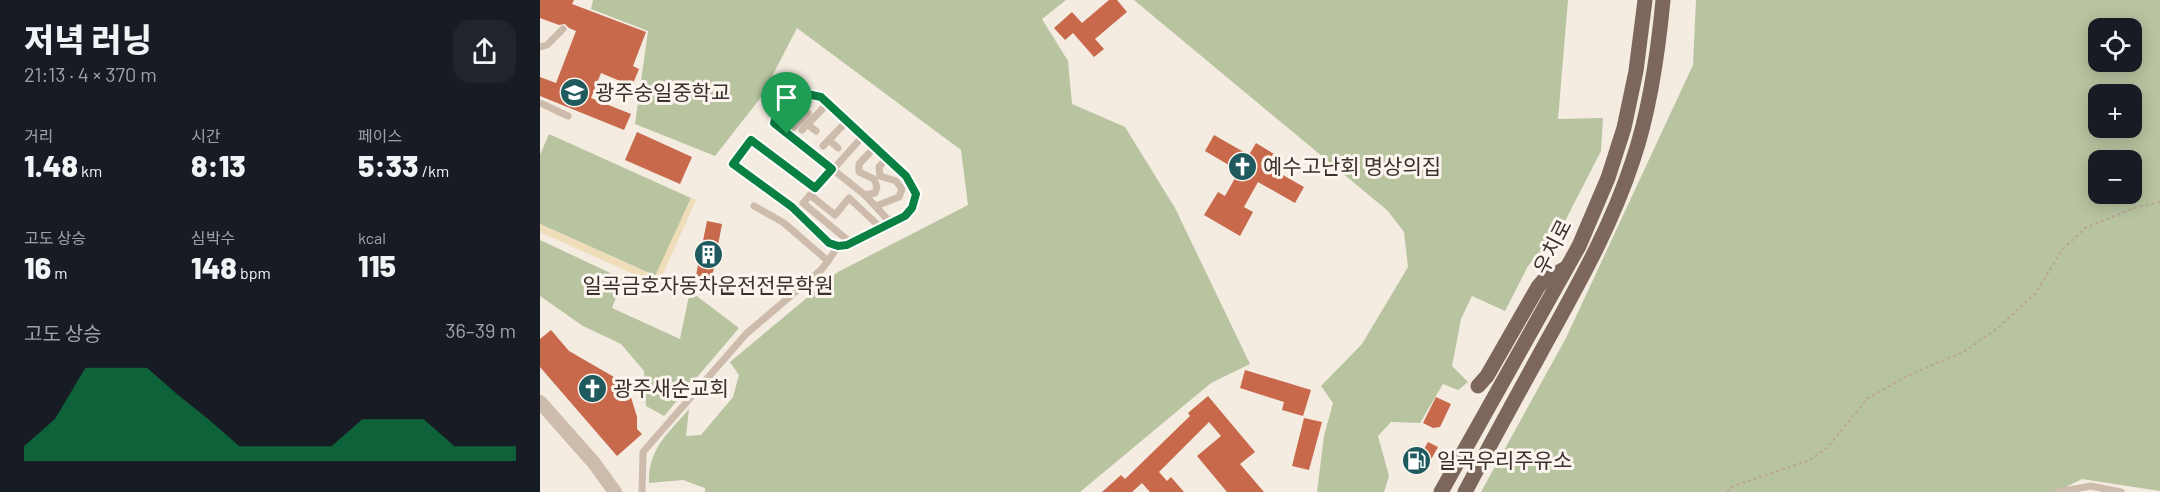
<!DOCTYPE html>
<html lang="ko">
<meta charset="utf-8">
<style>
:root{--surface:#171b24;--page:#20242c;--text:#f1f3f6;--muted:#9ea1a6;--accent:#0b8043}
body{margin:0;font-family:Barlow,"Noto Sans KR",sans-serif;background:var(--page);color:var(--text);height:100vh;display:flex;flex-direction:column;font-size:22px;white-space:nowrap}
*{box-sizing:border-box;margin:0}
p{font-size:20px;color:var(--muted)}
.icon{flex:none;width:33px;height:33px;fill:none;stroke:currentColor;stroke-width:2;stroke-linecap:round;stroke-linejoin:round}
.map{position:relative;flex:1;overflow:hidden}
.details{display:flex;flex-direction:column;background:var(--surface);width:540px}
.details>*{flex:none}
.tools{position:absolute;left:1548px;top:18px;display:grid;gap:12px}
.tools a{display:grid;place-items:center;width:54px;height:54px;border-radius:12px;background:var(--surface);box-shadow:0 3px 15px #0003;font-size:30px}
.pin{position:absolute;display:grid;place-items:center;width:51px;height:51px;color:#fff;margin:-62px -26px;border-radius:50% 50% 50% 0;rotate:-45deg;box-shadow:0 0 6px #0007}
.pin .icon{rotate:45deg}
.round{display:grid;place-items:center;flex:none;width:63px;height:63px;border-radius:18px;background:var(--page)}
.summary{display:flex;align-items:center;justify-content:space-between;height:102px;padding:0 24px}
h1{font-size:33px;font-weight:800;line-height:45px}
.figures{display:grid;grid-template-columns:repeat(3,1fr);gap:9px;height:102px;padding:6px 24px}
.figures div{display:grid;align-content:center}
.figures b{font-size:30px;font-weight:800}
.figures small{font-size:16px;font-weight:400}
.figures p{font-size:16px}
.chart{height:168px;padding:12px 24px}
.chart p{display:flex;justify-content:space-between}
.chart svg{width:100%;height:108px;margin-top:6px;fill:var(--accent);opacity:.7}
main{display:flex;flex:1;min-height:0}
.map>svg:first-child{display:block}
.green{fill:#b8c4a0;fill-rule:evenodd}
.sand{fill:#efdcb8}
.building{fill:#c8694b}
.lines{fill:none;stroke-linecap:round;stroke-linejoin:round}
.path{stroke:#b9a596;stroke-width:2;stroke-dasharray:3 3;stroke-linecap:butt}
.service{stroke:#cdbbac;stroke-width:7}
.minor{stroke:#cdbbac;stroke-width:14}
.primary{stroke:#7d675c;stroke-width:15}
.route-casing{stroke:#fff;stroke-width:12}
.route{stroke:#0b8043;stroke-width:8}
.labels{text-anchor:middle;stroke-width:6;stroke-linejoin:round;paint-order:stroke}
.poi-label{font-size:21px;fill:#3b302b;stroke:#fbf5ee;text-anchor:start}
.street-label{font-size:21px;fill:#3b302b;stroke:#fbf5ee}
</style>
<main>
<section class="details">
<div class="summary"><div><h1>저녁 러닝</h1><p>21:13 · 4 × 370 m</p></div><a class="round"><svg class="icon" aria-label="share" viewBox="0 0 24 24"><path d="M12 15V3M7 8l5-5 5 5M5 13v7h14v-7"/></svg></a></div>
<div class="figures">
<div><p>거리</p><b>1.48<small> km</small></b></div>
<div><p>시간</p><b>8:13</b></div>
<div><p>페이스</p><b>5:33<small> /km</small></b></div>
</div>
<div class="figures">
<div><p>고도 상승</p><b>16<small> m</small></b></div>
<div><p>심박수</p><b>148<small> bpm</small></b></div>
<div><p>kcal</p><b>115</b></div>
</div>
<div class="chart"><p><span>고도 상승</span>36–39 m</p>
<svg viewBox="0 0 160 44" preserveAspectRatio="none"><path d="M0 44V38L10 27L20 6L30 6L40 6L50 17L60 27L70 38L80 38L90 38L100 38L110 27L120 27L130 27L140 38L150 38L160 38V44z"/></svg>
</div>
</section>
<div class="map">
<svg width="1620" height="492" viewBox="0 0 1620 492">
<rect width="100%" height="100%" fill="#f4ebe1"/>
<g class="green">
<path d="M53,0H526L502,19L528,61L532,104L585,127L635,208L710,364L671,383L540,492H165V488L143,480L109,483C108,448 128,434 149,409L146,436L161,435L193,397L199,375L190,362L298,272L428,205L421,150L257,28L222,96L175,156L95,124L108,31L51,9Z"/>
<path d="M594,0H1028L1018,119L1063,118L1061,151L1021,229L988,266L965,311L932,296L921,319L912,366L928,382L918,390L903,384L880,423L851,422L838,436L849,476L844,492H777L784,436L793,403L781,386L822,344L868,267L864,232L848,211Z"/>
<path d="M1156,0H1620V491L1542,479L1516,492H941L1026,338L1153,65ZM1558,28H1592V62H1558ZM1558,94H1592V128H1558ZM1558,160H1592V194H1558Z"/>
<path d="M9,134L151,198L116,276L0,224V155Z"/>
<path d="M0,240L83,279L72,308L140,339L150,291L199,328L124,416L106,406L104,371L81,344L43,326L0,296Z"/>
</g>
<path class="sand" d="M151,198L156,200L118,285L0,232V224L115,276Z"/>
<g class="building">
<path d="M0,0H34L32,4L106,32L93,66L99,69L92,86L61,73L51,98L91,114L84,130L0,96V77L16,83L36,31L29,28L25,24L19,25L0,18Z"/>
<path d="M569,0H577L587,12L555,39L564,49L554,57L533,33L525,40L514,28L532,12L542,23Z"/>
<path d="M97,132L152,157L140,184L85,160Z"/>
<path d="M674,135L709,155L716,143L734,154L727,166L764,187L755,203L718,182L704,207L713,212L700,236L664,215L678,192L685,196L699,171L665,151Z"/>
<path d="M167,221L182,224L170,288L154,285Z"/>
<path d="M11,330L29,351L74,377L90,394L97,417V429L102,434L77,456L0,367V339Z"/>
<path d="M705,370L771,390L763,416L742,410L744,402L700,388Z"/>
<path d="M668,396L715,452L700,464L724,492H687L657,456L681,436L669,422L619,472L627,481L631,477L644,492H610L602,483L592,492H562L581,475L585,479L650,416L648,413Z"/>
<path d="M896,397L911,404L900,427L893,428L883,423Z"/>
<path d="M764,418L782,422L769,470L752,466Z"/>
<path d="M888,442L898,447L885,470L876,464Z"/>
</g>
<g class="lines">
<path class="path" d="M1187,492L1193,486L1268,461L1287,448L1327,399L1365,377L1425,351L1458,328L1495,294L1522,250L1545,228L1597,207L1620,202"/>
<g class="service">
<path d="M0,47L7,45L23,29"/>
<path d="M267,94L281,97L366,176L376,194C370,213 367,214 350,222L325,195L234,123C239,104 249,100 267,94Z"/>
<path d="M0,103L28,116"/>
<path d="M254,112L262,118"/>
<path d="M267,124L276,131"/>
<path d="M262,130L288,103"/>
<path d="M247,134L268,113"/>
<path d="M289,140L298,148"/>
<path d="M283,146L307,121"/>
<path d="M275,188L211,140L193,164L252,207L289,243L298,246L307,245L350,222"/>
<path d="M270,195L295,215L309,198L340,227"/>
<path d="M325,195L335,193L337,187L334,179L319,172V164L335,147"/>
<path d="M336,206L359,197L362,189L356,181L340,176L339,167L347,158"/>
<path d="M311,243L263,203L323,136"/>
<path d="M288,261L298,246"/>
<path d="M102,492L103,452L206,334L281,270L288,261L244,223L214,206"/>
<path d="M1518,492L1551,486L1581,492"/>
</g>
<path class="minor" d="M0,402L54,463L75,492"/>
<g class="primary">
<path d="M938,386L947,376L998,287L1004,280L1026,268"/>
<path d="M901,492L1039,246L1068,178L1084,128L1096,71L1105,0"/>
<path d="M925,492C950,445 975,399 1001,352C1035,290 1071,228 1093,160C1110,110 1118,53 1123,0"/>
</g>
</g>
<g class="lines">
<defs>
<path id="route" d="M267,94L281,97L366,176L376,194L372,208L365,216L307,245L298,246L289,243L252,207L193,164L211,140L275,188L292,169L234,123C239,104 249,100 267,94Z"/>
</defs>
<use href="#route" class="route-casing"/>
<use href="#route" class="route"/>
</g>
<defs>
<symbol id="school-disc" viewBox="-11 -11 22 22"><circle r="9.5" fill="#1f5a5e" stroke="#fbf5ee"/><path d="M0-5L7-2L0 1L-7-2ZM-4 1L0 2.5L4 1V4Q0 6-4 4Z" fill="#fff"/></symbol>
<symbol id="church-disc" viewBox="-11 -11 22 22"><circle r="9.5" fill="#1f5a5e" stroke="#fbf5ee"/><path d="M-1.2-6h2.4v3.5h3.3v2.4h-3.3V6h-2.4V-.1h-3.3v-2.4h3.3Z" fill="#fff"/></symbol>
<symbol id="building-disc" viewBox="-11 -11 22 22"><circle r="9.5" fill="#1f5a5e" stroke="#fbf5ee"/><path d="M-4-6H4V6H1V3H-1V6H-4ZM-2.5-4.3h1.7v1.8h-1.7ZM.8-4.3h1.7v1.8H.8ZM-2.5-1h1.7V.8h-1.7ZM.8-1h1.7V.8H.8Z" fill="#fff"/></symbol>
<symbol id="fuel-disc" viewBox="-11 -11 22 22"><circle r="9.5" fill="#1f5a5e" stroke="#fbf5ee"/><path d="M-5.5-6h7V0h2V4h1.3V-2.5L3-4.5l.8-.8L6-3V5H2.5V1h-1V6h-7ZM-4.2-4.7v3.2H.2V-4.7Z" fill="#fff"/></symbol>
</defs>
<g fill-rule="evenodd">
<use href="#school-disc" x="18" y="76" width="33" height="33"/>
<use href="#church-disc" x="686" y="150" width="33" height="33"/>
<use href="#building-disc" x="152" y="238" width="33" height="33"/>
<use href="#church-disc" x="36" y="372" width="33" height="33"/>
<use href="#fuel-disc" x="860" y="444" width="33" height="33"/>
</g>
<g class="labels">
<g class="poi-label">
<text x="55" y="100">광주숭일중학교</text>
<text x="723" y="174">예수고난회 명상의집</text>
<text x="168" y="293" text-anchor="middle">일곡금호자동차운전전문학원</text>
<text x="73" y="396">광주새순교회</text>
<text x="897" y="468">일곡우리주유소</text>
</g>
<g class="street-label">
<text transform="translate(1013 247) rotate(-63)" y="7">우치로</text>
</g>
</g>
</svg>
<div class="tools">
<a><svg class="icon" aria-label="locate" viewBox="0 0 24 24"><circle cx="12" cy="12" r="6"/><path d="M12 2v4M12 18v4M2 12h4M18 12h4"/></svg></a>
<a>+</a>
<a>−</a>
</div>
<div class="pin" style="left:247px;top:134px;background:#1e9e55"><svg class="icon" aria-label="arrive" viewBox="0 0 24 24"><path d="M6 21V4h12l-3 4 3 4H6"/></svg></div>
</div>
</main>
